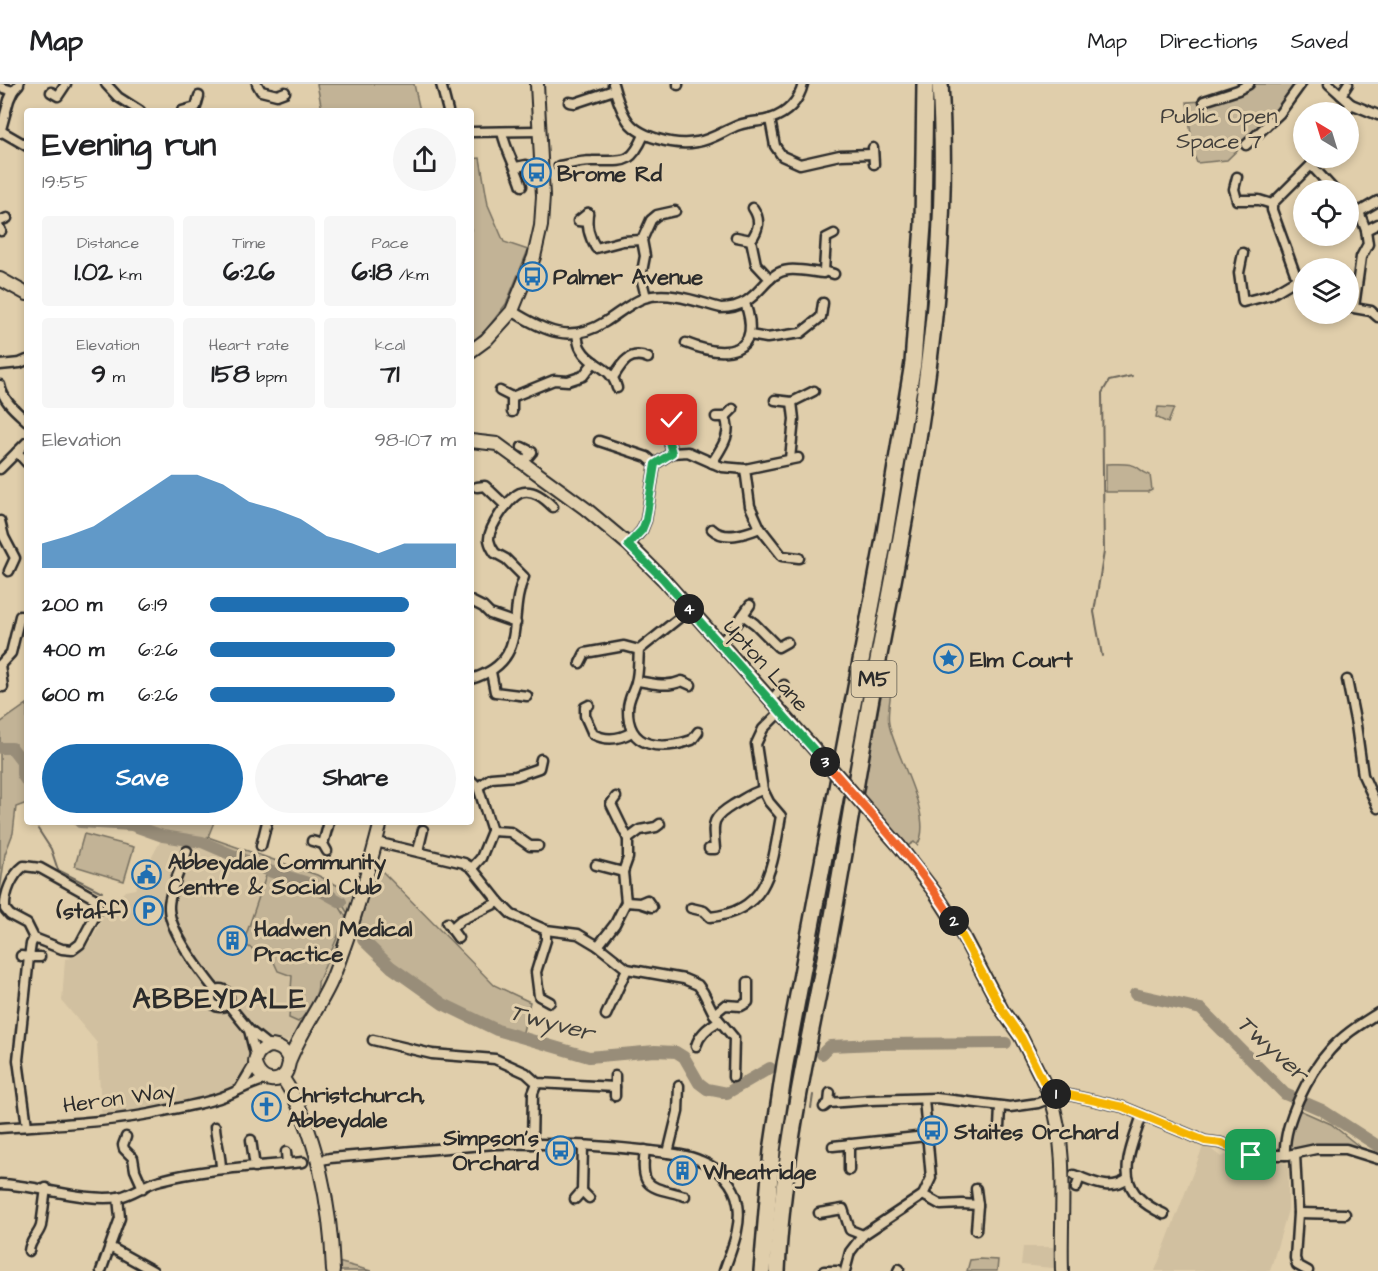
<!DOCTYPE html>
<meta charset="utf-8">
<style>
:root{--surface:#fff;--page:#f6f6f6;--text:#202124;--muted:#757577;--line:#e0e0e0;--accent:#1f6fb2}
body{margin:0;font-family:"Architects Daughter",sans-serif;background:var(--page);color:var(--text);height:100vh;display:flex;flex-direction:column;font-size:22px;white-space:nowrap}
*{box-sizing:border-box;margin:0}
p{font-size:20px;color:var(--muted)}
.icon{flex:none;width:33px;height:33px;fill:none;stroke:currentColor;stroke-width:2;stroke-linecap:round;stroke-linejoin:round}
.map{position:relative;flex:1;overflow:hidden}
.details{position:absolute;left:24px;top:24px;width:450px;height:717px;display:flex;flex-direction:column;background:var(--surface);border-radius:6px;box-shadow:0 3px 9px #0003}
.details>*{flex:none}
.needle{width:39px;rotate:322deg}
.buttons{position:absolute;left:1293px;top:18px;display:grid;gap:12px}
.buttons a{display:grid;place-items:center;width:66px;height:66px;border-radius:50%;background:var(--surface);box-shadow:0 3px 9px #0003;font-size:30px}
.pin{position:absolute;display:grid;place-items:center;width:51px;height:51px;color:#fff;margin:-26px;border-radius:12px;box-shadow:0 3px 9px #0006}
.km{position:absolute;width:30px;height:30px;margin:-15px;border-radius:50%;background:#222;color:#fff;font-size:16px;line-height:30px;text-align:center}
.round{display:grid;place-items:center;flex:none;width:63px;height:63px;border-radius:32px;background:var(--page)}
.headline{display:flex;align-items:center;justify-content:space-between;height:102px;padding:0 18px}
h1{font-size:33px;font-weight:700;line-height:45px}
.figures{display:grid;grid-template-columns:repeat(3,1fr);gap:9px;height:102px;padding:6px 18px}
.figures div{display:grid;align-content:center;border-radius:6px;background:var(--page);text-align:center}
.figures b{font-size:26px;font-weight:700}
.figures small{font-size:16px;font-weight:400}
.figures p{font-size:16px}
.chart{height:168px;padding:12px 18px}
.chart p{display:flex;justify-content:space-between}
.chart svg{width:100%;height:108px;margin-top:6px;fill:var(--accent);opacity:.7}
.button{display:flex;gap:12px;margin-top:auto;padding:12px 18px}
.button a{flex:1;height:69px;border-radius:36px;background:var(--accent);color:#fff;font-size:24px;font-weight:700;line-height:69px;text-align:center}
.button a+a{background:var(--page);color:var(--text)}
ul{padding:0 18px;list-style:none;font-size:20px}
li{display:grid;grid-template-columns:96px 72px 1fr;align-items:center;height:45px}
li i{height:15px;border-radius:8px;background:var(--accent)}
header{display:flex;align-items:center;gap:36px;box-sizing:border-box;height:84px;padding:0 30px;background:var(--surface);border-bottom:2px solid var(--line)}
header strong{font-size:28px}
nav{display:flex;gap:33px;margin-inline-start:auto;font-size:21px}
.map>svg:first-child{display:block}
.built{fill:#d1c0a0}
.green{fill:#c2b396;stroke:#766f60;stroke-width:1.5}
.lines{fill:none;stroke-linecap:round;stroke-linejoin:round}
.stream{stroke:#6c665a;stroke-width:2}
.river{stroke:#988d79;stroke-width:12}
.street-casing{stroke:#2b2b2b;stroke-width:13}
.secondary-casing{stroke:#2b2b2b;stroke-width:16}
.highway-casing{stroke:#2b2b2b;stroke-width:20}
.street{stroke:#e0ceab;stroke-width:8}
.secondary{stroke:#e0ceab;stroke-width:12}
.highway{stroke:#e0ceab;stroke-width:15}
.secondary-bridge-casing{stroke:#2b2b2b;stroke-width:16;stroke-linecap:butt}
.secondary-bridge{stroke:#e0ceab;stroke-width:12}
.split-1-casing{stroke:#fff;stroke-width:12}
.split-2-casing{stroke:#fff;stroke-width:12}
.split-3-casing{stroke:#fff;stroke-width:12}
.split-4-casing{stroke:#fff;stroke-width:12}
.split-5-casing{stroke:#fff;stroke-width:12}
.split-1{stroke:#f5b400;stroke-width:8}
.split-2{stroke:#f5b400;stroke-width:8}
.split-3{stroke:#f0652b;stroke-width:8}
.split-4{stroke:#22a559;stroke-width:8}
.split-5{stroke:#22a559;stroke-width:8}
.labels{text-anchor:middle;stroke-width:6;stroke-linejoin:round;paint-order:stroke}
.shield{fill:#e0ceab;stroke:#615c51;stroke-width:1.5}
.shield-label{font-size:21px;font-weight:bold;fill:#2b2b2b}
.park-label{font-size:22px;fill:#423f3b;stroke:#e0ceab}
.poi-label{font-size:22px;font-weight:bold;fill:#2b2b2b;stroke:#e0ceab;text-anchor:start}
.street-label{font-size:22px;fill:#2b2b2b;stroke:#e0ceab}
.water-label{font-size:24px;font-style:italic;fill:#413f3b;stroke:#e0ceab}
.district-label{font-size:28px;font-weight:bold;letter-spacing:1.5px;fill:#2b2b2b;stroke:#e0ceab}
</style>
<header>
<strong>Map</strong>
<nav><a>Map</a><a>Directions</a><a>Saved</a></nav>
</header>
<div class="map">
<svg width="1378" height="1187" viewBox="0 0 1378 1187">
<rect width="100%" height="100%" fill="#e0ceab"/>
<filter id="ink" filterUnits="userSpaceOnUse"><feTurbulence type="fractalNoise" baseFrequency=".0167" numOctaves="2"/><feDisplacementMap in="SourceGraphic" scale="12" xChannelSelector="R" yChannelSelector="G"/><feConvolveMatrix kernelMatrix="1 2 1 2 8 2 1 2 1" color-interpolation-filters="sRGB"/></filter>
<g filter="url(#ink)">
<g class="built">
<path d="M163,752L202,758L272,788L305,798L341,818L353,838L300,951L276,962H269L240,1004L225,1012L102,1037L97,959L62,917L65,875L75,873L91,857L106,827L125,807L135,805Z"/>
<path d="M1204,1060L1221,1073L1228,1070L1249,1078L1288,1079V1126L1270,1187H1155Z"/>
<path d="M677,1077L692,1082L689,1094L672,1091Z"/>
<path d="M1023,1163H1062V1185L1021,1181Z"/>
</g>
<g class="green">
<path d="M317,0H414L420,27H321L322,26Z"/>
<path d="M1253,0H1296L1294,5L1264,40L1227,76L1197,79L1193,68L1187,18L1204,17Z"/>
<path d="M480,74L488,121L504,158L528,166L506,220L486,246L471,259V75Z"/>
<path d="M1158,323L1174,324L1168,339L1156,333Z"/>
<path d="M1106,380C1115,380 1130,378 1137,383C1142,387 1144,389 1150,391L1152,406L1148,408H1106Z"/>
<path d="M882,607H891C890,617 887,631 889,640C894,669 936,735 917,761L914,758L906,763L862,711Z"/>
<path d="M27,620V719L16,723L13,749L5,770L0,808V639Z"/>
<path d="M80,738H214L208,753L317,791L360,813L353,838L341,818L305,798L272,788L202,758L163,752L132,741Z"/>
<path d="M84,750L134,763L124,797L75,782Z"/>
<path d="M379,784L494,901L530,918L522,952L495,946L440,922L388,886L360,839L369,806Z"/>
<path d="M267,789L303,800L338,820L346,833L318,898C319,910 307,930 298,938L289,934L292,892L278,887L273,876L243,860Z"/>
<path d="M1295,1024L1331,1040L1366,1068L1346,1065L1288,1071Z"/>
<path d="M979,1175L998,1176L997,1187H967L970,1176Z"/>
<path d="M338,1178L371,1187H338Z"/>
</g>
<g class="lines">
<g class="stream">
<path d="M1102,572L1094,528L1104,468L1102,309L1109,297L1132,292"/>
<path d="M0,660L12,664"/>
<path d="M37,738L38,742"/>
<path d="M38,745L51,765L58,786L102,808"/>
<path d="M811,1024L813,1011"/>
</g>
<g class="river">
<path d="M0,664H12L22,677V690L27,698"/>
<path d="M80,738L132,741L163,752L202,758L272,788L305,798L341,818"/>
<path d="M363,856L391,883L443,920L497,946L589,973L655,967L676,968L684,973L699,999L707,1005L727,1009L770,984"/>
<path d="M1135,910L1201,925L1285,1010L1322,1026L1378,1062"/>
<path d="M822,970L830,962L878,960L1006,959"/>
</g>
<defs>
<g id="street">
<path d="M106,0L118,13L140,27"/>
<path d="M257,0L261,7L277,11L285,8"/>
<path d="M441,0L448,27"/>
<path d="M613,0C616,11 620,24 626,34C637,54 676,62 697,58C712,56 725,46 739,41C749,37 760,38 770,35C787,30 799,17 803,0"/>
<path d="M1329,0L1351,20L1378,31"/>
<path d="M678,1V0"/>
<path d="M0,3L13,7L19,0"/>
<path d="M51,8L58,12L66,0"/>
<path d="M1341,11L1348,0"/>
<path d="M1204,17L1238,6L1249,0"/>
<path d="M569,18L575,19L614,6"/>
<path d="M182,27L196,23L199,12"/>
<path d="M1346,28L1351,20"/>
<path d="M770,35L775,62L782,72L800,80L840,71L873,70"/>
<path d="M1,47L27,62"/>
<path d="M471,48L539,47"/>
<path d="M502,48C506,67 516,83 522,102"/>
<path d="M0,49L9,16L13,7"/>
<path d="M1246,61L1280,29L1301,0"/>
<path d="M873,64L874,80"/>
<path d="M559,82C570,80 581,77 592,77C623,76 630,83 644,51"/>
<path d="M1312,82L1334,106"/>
<path d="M516,83L526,81"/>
<path d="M1237,93L1234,105L1237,116H1259L1272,120"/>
<path d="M1348,120L1359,128L1378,117"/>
<path d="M753,124C761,136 759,145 751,156L756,180L770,195"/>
<path d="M588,129C586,143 589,153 596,164L623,157L642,156"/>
<path d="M0,137L7,134"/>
<path d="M587,138L578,137L588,129"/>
<path d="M0,145L1,147"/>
<path d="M1366,146L1378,140"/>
<path d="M736,153L751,156"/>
<path d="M1243,169L1239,189L1243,218L1270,211L1297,195L1272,126V120L1318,74"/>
<path d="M824,187L826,154L834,150"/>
<path d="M646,213L641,193L645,172L642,156L651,136L657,131L675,127"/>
<path d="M1348,223L1371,227L1378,233"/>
<path d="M1354,223L1361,173L1368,160L1366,146L1359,128"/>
<path d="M512,227C544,247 570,260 605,238C618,230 630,219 644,214C668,206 698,218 721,224C760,224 762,188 789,186C800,185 812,188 823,189L824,187L834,190"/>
<path d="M577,250C578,254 578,261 581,265C591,283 611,281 617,304"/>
<path d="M750,251L767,254L801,249L821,233L823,219"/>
<path d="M686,259C724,274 764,272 745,219"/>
<path d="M0,281L20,279L27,276"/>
<path d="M614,292C622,279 630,266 648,274"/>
<path d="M0,301C3,317 15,326 27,337"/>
<path d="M500,307L512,313L554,296L568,297L583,292L594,278"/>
<path d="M775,316L792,318"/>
<path d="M512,328V313"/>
<path d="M716,333H725L733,325"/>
<path d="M599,357L647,373L655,380"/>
<path d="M522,363L532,368L523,379"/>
<path d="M17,368L27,379"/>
<path d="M672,369L669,358L671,340L680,338"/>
<path d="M790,375L794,335L792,318L814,307"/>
<path d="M712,379C721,364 733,350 725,333"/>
<path d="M0,385L27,358"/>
<path d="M745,385L750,422L760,444L782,472L799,474"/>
<path d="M477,403L485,402L506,422"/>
<path d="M0,437L4,453L15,474L9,487"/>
<path d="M712,445C724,457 745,450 760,444"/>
<path d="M629,461L642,446L646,436L655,380L672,369L688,368L722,383L745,385L798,374"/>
<path d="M471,517L483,523L490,530L516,539"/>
<path d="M743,531L750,521"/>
<path d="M720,559L732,547L743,531L755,540L778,563L787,558"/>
<path d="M639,566C638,576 639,588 636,598C634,607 628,615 628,625C627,666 663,666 692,656L698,648"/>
<path d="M580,579L585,569L624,562L639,566L689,526"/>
<path d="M0,581L11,569L20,532L27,536"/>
<path d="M0,581L3,603"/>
<path d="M491,588L495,608L527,612"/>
<path d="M471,595C531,577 506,534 524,493L506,475L495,469C492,465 490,461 489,456C488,444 509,414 520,409C533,404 545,415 553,423"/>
<path d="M1347,596L1356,641L1363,691L1378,724"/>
<path d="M637,597C653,599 666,604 682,597L691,601"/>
<path d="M771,617L784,601"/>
<path d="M589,621L585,623V632L593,650C606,657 620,655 632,648"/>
<path d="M471,696L478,703L492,747L481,774L472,784"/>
<path d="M478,703L491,694L516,692L539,684L541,675"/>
<path d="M492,747L510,748L530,762H538"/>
<path d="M628,755L640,746L656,743L660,740"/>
<path d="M312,757L323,760"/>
<path d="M376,758L464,779L472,784L499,818L512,831L546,846L578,850L598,862L627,885L684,895L698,901L703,908L714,930L734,954L733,993"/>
<path d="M261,762L267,738"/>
<path d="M709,765H715C713,739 710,735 733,721C744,715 751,709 763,706"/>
<path d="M187,767C182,782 170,805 169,821C167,845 201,888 216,907"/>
<path d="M327,767L323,760L329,738"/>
<path d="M418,767L423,746"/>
<path d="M596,781L623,788"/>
<path d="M24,782L40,784L94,814L98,822L97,828L80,860L72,866L62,865L34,854L27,840L10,831L5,825C4,810 12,791 24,782Z"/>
<path d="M626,818L640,819L647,816L652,823L640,819"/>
<path d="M691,824L704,827L710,833C771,827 772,780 781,732L769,718L763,706L756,660L763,645L780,628"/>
<path d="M447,839L458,854"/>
<path d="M451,845L461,836L499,818"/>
<path d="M546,846V856L536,888L539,912L550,918"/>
<path d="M598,862L615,840L626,818L623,788L628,774V755L611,720L616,713"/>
<path d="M21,872L29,873L31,860L34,854"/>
<circle cx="220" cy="914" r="9"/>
<path d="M227,919L249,946L269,962"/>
<path d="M714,930L725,921L741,922L748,918V898"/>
<path d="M606,931L627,885"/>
<path d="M249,946L256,974"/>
<path d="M373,956L432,970L495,975L526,989L537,999L615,1003"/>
<path d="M696,962C699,951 710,942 719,937"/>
<path d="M615,992V1012"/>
<path d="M240,1004L255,979"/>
<path d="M829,1019L830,1009"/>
<path d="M824,1023L829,1019L870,1016L936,1014L1010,1023L1038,1019L1051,1014L1050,1011L1065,1010L1123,1023L1205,1057L1221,1059L1251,1071H1288L1316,1065H1346L1378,1075"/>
<path d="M1142,1031C1128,1074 1110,1106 1164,1130"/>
<path d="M27,1042L18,976L29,873H40"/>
<path d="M215,1043C216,1057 221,1070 221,1085"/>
<path d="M0,1044C55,1040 110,1039 164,1027C183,1023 203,1020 222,1013C238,1008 251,998 268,995"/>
<path d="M999,1044L1000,1023"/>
<path d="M126,1053L123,1061L124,1065L133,1074L135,1086L143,1104"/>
<path d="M251,1056L255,1083"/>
<path d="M532,1060L533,1009L537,999"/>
<path d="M833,1062L926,1052"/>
<path d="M645,1066C639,1107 652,1102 685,1112"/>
<path d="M286,1068L287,1079"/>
<path d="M668,1069L678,1028L679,1002"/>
<path d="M1295,1070L1298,1129L1295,1174L1297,1181L1308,1187"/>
<path d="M1285,1071C1283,1039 1309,989 1330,966C1344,950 1361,940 1378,929"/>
<path d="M318,1077L330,1074L495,1060C547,1059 600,1061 651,1067C667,1069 686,1070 701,1077C719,1084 735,1100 738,1120C742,1143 731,1166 724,1187"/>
<path d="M849,1086V1060"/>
<path d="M1074,1091C1093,1098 1110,1108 1128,1095"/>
<path d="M0,1100C38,1101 83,1118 119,1113C134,1110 146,1099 161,1096C207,1084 256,1083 303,1078"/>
<path d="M1076,1104L1080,1093"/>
<path d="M976,1105L978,1121"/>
<path d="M582,1107L589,1114"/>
<path d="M923,1111L941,1121L962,1120L978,1121L976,1146"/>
<path d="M575,1115L582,1107L583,1062"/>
<path d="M819,1129L843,1125L850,1146L863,1151"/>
<path d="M1298,1129L1345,1130"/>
<path d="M110,1163L153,1187"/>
<path d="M29,1167C30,1156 38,1152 41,1142L46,1104"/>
<path d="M101,1187L120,1134L118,1113"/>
<path d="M824,1187H837"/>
<path d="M845,1187L850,1168L863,1151L923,1111L931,1094L924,1015"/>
<path d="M898,1187L899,1185"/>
</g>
<g id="secondary">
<path d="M0,195L27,210"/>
<path d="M471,267L486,256L512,227L534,173L541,142L543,112L537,0"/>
<path d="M471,357L497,360L586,425L629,461L663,495L809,659"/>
<path d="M900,763L936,810L963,852L1002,926L1021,953L1050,1011"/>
<path d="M289,977C286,967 280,962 269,962C237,974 268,1011 285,990C289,985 288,978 291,973C302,947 318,925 330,900C335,889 339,877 343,866C358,824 370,781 381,738"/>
<path d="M282,993C317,1044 331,1125 333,1187"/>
<path d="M1051,1014C1069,1069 1060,1130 1062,1187"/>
</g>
<g id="highway">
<path d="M762,1187L772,1067L785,980L884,455L913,279L923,141L925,0"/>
<path d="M777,1187C782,1076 807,968 828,859C845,770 858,681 875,592C912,397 953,200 940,0"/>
</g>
</defs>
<use href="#street" class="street-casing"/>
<use href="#secondary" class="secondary-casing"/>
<use href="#highway" class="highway-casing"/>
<use href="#street" class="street"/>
<use href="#secondary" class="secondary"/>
<use href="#highway" class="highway"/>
<defs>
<path id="secondary-bridge" d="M809,659L900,763"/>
</defs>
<use href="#secondary-bridge" class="secondary-bridge-casing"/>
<use href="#secondary-bridge" class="secondary-bridge"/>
</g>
</g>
<g class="lines" filter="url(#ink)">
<defs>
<path id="split-1" d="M1056,1010H1065L1123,1023L1205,1057L1221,1059L1251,1071"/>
<path id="split-2" d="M954,837L1002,926L1021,953L1050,1011L1056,1010"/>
<path id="split-3" d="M825,678C870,729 918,779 954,837"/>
<path id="split-4" d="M689,525L825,678"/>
<path id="split-5" d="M672,336L669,358L672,369L655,380L646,436L642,446L628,461L663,495L689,525"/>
</defs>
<use href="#split-1" class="split-1-casing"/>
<use href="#split-2" class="split-2-casing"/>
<use href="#split-3" class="split-3-casing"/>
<use href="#split-4" class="split-4-casing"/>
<use href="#split-5" class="split-5-casing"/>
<use href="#split-1" class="split-1"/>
<use href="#split-2" class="split-2"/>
<use href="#split-3" class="split-3"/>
<use href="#split-4" class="split-4"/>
<use href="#split-5" class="split-5"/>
</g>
<defs>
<symbol id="bus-ring" viewBox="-11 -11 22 22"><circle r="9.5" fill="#e0ceab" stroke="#1f6fb2" stroke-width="1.5"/><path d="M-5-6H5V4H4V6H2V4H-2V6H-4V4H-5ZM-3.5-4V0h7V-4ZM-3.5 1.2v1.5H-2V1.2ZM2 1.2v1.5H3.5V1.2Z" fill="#1f6fb2"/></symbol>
<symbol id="sight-ring" viewBox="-11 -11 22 22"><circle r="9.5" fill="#e0ceab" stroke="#1f6fb2" stroke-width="1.5"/><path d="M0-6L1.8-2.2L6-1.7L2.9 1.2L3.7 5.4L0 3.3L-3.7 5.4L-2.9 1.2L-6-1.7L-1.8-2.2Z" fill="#1f6fb2"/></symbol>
<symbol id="civic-ring" viewBox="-11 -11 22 22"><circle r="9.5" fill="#e0ceab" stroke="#1f6fb2" stroke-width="1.5"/><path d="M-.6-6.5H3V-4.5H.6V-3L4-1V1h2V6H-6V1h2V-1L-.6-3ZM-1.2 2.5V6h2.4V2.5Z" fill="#1f6fb2"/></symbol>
<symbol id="parking-ring" viewBox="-11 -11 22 22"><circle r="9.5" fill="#e0ceab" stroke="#1f6fb2" stroke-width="1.5"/><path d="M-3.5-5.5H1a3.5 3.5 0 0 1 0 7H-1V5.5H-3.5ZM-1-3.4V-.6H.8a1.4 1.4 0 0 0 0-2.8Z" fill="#1f6fb2"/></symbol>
<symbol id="building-ring" viewBox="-11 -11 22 22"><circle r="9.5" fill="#e0ceab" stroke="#1f6fb2" stroke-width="1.5"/><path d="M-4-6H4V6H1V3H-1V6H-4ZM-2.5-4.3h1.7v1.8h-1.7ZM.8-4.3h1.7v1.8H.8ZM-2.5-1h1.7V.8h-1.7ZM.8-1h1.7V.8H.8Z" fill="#1f6fb2"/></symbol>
<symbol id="church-ring" viewBox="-11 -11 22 22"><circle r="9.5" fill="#e0ceab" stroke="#1f6fb2" stroke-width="1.5"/><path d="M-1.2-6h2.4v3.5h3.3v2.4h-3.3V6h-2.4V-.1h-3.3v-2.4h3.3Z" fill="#1f6fb2"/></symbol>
</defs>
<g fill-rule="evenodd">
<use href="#bus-ring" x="520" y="72" width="33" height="33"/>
<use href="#bus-ring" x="516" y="176" width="33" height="33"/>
<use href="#sight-ring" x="932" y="558" width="33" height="33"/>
<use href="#civic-ring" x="130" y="774" width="33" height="33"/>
<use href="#parking-ring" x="132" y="810" width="33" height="33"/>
<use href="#building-ring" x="216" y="840" width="33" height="33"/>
<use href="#church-ring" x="250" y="1006" width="33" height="33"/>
<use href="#bus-ring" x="916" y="1030" width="33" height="33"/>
<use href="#bus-ring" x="544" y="1050" width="33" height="33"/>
<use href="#building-ring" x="666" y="1070" width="33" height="33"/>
</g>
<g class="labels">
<rect class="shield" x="851.5" y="577" width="45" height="36" rx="4.5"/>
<g class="shield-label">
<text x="874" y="602">M5</text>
</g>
<g class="park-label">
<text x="1219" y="39">Public Open<tspan x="1219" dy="25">Space 7</tspan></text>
</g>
<g class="poi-label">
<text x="557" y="97">Brome Rd</text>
<text x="553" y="200">Palmer Avenue</text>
<text x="970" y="583">Elm Court</text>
<text x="168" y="785">Abbeydale Community<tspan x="168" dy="25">Centre &amp; Social Club</tspan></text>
<text x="128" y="834" text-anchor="end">(staff)</text>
<text x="254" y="852">Hadwen Medical<tspan x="254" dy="25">Practice</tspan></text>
<text x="287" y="1018">Christchurch,<tspan x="287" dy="25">Abbeydale</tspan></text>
<text x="954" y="1055">Staites Orchard</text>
<text x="539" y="1061" text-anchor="end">Simpson's<tspan x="539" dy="25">Orchard</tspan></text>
<text x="703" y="1095">Wheatridge</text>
</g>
<g class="street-label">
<text transform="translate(767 581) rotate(48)" y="8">Upton Lane</text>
<text transform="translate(119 1013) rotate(-8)" y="8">Heron Way</text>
</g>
<g class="water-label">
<text transform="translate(552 938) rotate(15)" y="8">Twyver</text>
<text transform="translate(1273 964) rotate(42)" y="8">Twyver</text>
</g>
<g class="district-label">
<text x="220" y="924">ABBEYDALE</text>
</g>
</g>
</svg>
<div class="buttons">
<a><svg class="needle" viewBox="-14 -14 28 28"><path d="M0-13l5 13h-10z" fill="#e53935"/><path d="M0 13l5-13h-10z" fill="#757577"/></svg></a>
<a><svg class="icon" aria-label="locate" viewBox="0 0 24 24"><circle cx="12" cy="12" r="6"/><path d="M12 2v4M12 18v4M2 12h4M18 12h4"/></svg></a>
<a><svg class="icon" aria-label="layers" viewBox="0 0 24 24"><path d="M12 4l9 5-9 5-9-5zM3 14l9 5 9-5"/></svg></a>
</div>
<div class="pin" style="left:1251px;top:1071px;background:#1e9e55"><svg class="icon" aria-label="arrive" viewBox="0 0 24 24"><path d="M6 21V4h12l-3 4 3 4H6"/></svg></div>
<div class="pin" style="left:672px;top:336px;background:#d93025"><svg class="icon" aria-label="check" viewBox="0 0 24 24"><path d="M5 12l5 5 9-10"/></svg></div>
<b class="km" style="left:1056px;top:1010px">1</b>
<b class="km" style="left:954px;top:837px">2</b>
<b class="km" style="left:825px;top:678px">3</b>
<b class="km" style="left:689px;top:525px">4</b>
<section class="details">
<div class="headline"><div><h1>Evening run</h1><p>19:55</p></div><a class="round"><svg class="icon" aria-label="share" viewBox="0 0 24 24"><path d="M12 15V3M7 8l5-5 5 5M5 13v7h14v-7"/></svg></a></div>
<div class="figures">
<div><p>Distance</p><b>1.02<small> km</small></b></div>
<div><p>Time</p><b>6:26</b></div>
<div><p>Pace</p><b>6:18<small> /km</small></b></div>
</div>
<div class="figures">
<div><p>Elevation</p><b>9<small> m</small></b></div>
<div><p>Heart rate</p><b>158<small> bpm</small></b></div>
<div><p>kcal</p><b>71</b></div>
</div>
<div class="chart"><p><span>Elevation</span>98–107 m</p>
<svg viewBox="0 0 160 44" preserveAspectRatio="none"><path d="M0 44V34L10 31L20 27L30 20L40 13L50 6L60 6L70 10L80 17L90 20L100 24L110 31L120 34L130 38L140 34L150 34L160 34V44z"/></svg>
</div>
<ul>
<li><b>200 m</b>6:19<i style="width:81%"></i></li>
<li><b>400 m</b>6:26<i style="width:75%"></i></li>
<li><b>600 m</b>6:26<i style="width:75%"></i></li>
</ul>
<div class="button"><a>Save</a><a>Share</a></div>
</section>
</div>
